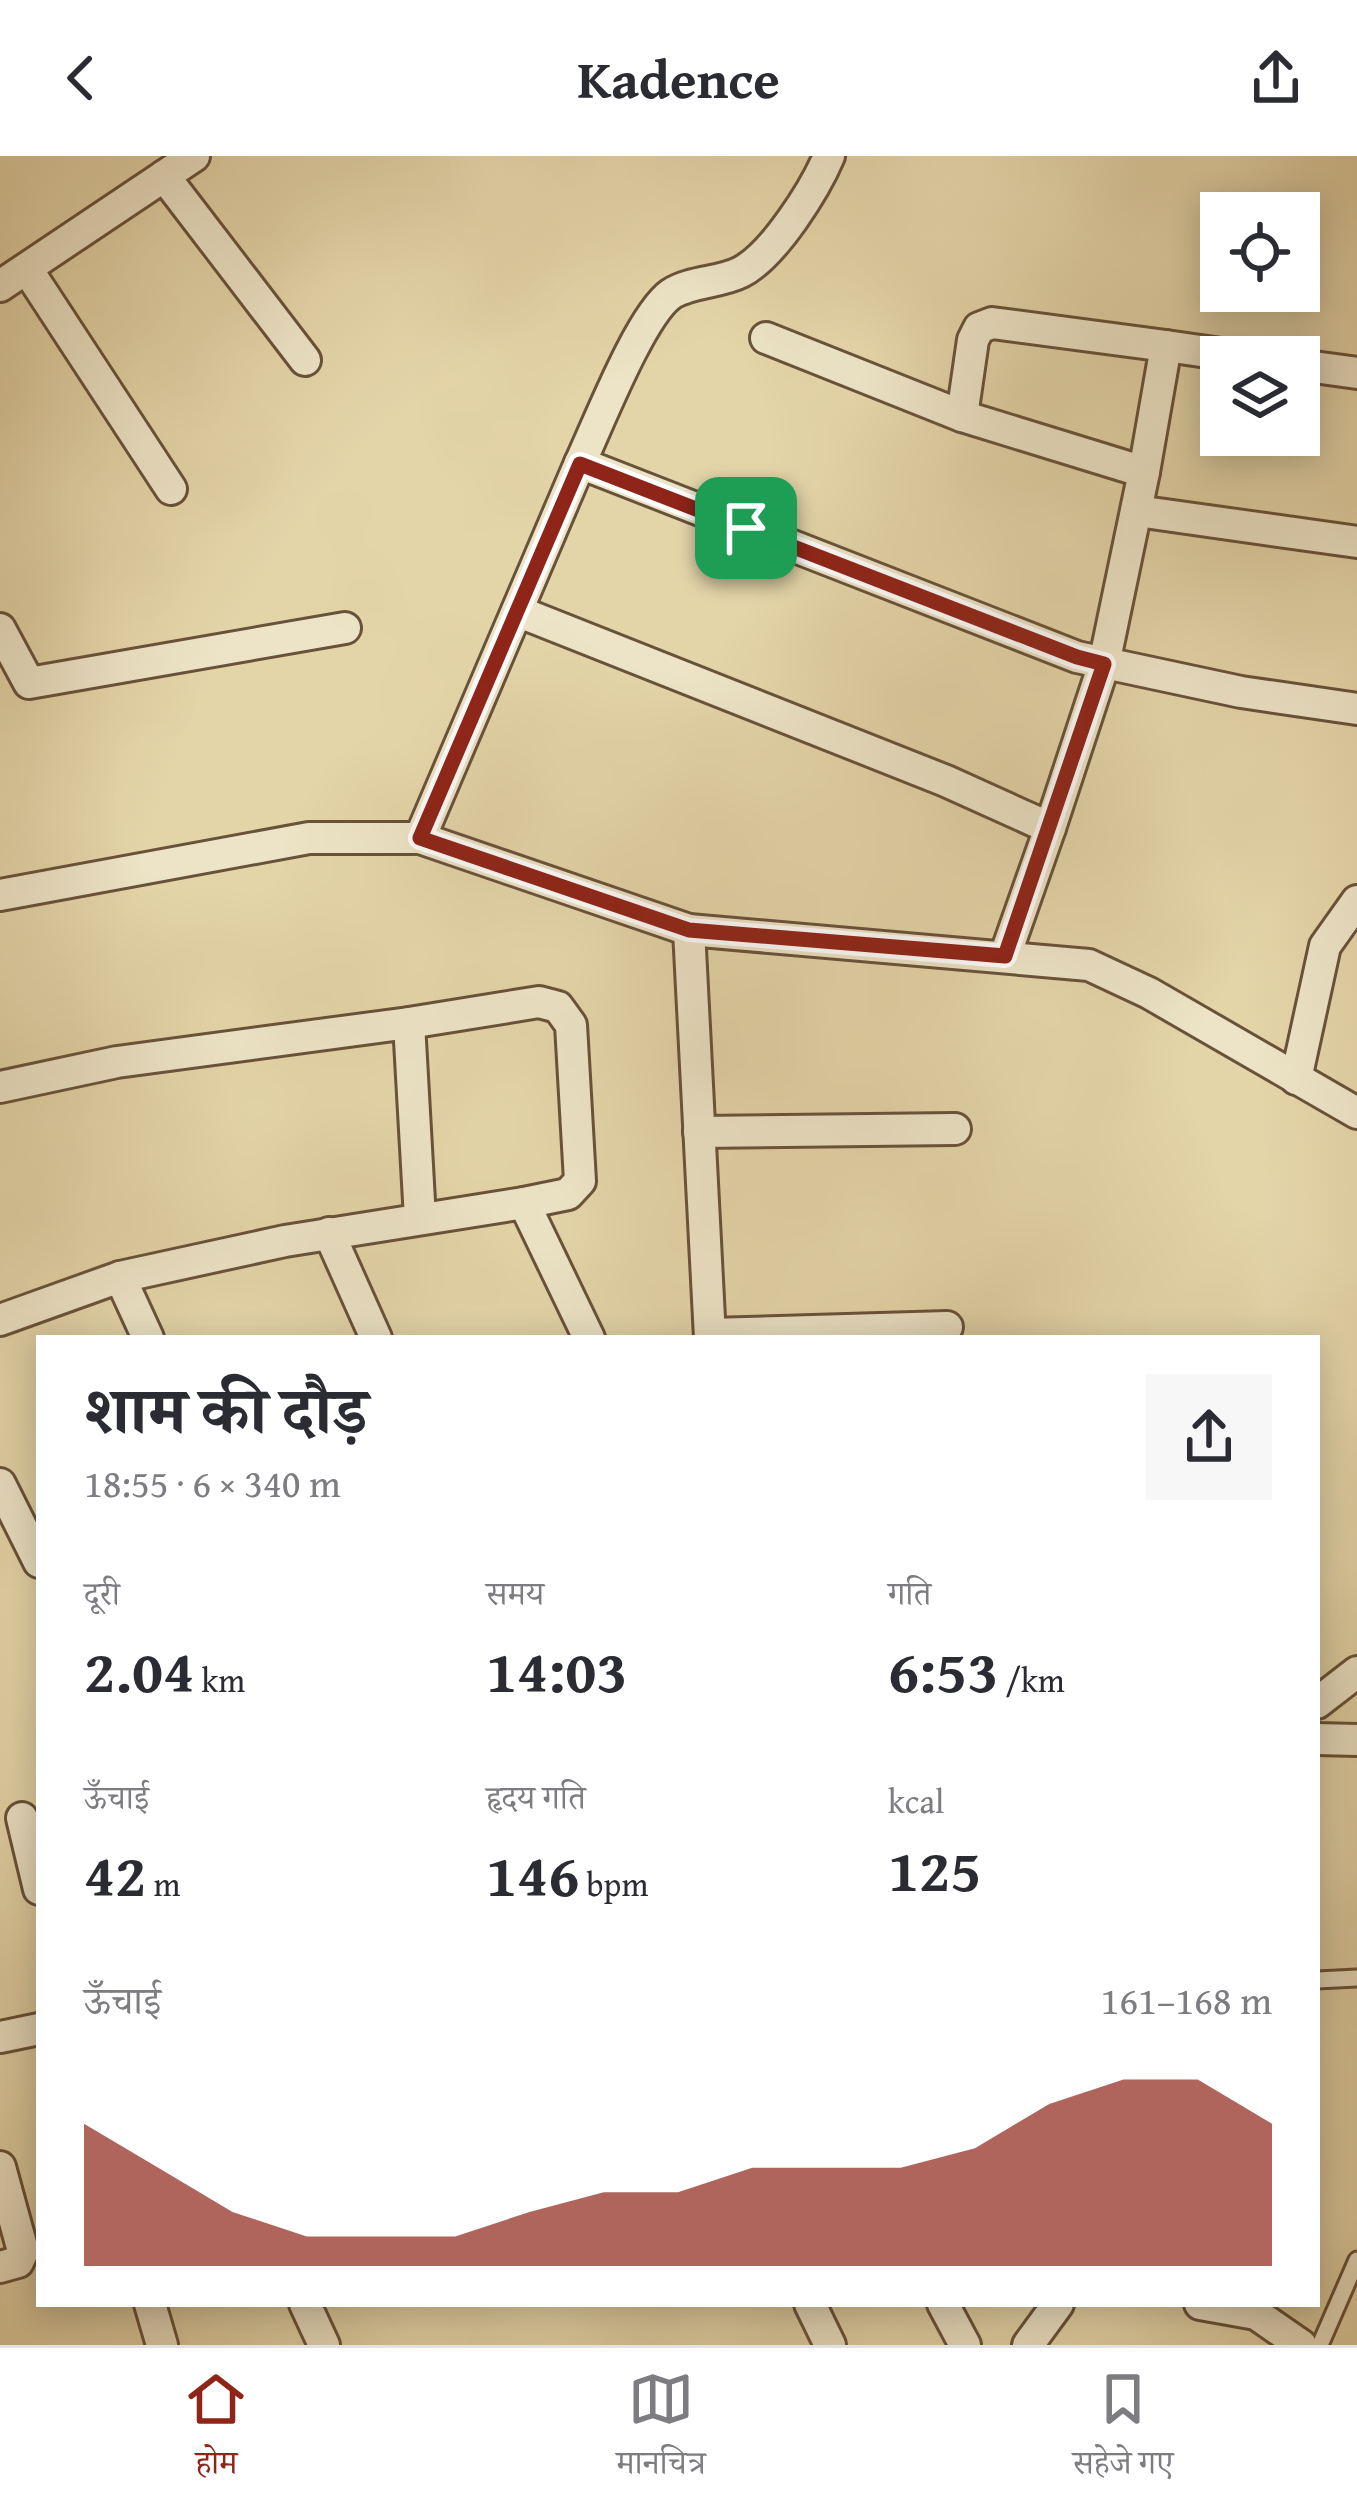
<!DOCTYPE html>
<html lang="hi">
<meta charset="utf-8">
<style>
:root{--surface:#fff;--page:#f7f7f7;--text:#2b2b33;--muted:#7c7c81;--line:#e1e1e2;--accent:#8f2418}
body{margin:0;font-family:"Gentium Book Plus","Noto Serif Devanagari",serif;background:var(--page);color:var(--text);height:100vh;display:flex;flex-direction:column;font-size:45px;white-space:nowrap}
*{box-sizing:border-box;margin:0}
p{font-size:39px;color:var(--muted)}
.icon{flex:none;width:66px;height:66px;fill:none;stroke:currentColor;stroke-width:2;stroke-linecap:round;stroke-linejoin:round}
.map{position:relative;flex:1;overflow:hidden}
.panel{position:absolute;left:36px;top:1179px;width:1284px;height:972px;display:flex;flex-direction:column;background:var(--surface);border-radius:0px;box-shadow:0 6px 30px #0003}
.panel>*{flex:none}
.buttons{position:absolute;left:1200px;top:36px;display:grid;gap:24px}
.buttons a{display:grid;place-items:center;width:120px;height:120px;border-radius:0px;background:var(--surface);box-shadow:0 6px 30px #0003;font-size:60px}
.pin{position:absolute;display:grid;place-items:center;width:102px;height:102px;color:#fff;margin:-51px;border-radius:24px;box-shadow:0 6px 18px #0006}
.round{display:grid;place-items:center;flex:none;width:126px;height:126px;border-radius:0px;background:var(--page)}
.head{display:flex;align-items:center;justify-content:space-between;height:204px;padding:0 48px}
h1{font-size:66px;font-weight:700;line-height:90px}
.stats{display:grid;grid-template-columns:repeat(3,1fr);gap:18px;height:204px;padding:12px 48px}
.stats div{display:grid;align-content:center}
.stats b{font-size:60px;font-weight:700}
.stats small{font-size:33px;font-weight:400}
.stats p{font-size:33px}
.chart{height:336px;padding:24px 48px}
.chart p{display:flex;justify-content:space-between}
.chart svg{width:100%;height:216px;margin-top:12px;fill:var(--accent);opacity:.7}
header{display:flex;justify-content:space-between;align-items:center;height:156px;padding:0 48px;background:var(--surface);font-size:54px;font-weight:700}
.tab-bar{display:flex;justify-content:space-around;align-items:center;height:168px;border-top:3px solid var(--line);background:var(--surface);font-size:33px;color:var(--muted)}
.tab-bar a{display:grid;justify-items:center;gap:6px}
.tab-bar .current{color:var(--accent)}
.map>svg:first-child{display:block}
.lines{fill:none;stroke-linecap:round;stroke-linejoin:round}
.lane-casing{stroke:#69523a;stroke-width:21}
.street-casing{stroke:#69523a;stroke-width:36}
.lane{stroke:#ede4c7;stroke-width:15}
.street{stroke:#ede4c7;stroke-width:30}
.route-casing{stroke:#fff;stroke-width:24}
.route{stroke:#8f2418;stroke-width:15}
</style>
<header><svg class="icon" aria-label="back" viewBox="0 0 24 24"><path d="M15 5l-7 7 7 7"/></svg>Kadence<svg class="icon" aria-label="share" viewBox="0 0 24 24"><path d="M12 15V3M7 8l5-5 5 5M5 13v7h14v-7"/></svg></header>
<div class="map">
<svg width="1357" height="2189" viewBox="0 0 1357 2189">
<rect width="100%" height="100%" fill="#e4d5a9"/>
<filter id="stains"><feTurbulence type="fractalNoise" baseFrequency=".00167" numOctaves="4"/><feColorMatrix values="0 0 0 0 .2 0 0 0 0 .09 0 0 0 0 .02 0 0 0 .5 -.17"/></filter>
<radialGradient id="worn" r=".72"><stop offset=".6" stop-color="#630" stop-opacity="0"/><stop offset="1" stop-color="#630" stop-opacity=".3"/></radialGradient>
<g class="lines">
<defs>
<g id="lane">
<path d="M1317,1824L1357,1822"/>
<path d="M1320,2189L1357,2104"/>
</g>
<g id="street">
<path d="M829,0C815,33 774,99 741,116C720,127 691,125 671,138C640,160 598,269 580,307L1077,501L1241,536L1357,553"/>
<path d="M164,20L305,204"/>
<path d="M27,113L171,333"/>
<path d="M0,130L194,0"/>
<path d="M766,182L962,260L1144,316L1104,508L1050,672"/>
<path d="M1166,190L1242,201"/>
<path d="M1299,209L1357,217"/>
<path d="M962,260L973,184L979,172L992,167L1166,190L1144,316"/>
<path d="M1137,355L1357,386"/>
<path d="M517,455L946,625L1050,672L1005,800"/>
<path d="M0,473L29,527L345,472"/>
<path d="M420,682L580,307"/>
<path d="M0,739L309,682H420L689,774L1089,809L1149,837L1357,957"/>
<path d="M689,774L710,1182"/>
<path d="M409,867L539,846L558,851L571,869L580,1025L568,1038L524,1047"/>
<path d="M1296,923L1325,790L1357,745"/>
<path d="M0,931L117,906L409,867L420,1063"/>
<path d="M699,976L955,973"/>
<path d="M329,1077L376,1182"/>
<path d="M120,1121L148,1182"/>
<path d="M0,1164L120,1121L285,1085L524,1047L589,1182"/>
<path d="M710,1178L947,1171"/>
<path d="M0,1328L39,1406"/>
<path d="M1317,1547L1357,1516"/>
<path d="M1317,1583L1357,1584"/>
<path d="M22,1662L39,1733"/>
<path d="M0,1881L39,1873"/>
<path d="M0,2011L23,2095L18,2106L0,2111"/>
<path d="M150,2148L162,2189"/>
<path d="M305,2148L324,2189"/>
<path d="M810,2148L830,2189"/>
<path d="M943,2148L965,2189"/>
<path d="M1200,2148L1256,2158L1301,2189"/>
<path d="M1028,2189L1058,2148"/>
</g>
</defs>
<use href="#lane" class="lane-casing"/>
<use href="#street" class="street-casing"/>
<use href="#lane" class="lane"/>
<use href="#street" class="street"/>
</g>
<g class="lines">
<defs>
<path id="route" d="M580,308L1077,501L1104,508L1005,800L689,774L420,682Z"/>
</defs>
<use href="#route" class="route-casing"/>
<use href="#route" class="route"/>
</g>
<rect width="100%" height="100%" filter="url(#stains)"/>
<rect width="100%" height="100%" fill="url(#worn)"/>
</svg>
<div class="buttons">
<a><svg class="icon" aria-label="locate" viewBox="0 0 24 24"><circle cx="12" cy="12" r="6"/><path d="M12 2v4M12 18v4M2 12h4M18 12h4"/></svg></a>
<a><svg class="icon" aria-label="layers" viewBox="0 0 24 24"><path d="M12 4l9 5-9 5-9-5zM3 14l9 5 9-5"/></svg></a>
</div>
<div class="pin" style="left:746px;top:372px;background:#1e9e55"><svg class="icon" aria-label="arrive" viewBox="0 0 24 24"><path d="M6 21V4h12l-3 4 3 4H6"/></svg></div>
<section class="panel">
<div class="head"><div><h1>शाम की दौड़</h1><p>18:55 · 6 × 340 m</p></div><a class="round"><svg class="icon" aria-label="share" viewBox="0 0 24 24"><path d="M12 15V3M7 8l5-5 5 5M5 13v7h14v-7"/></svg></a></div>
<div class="stats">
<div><p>दूरी</p><b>2.04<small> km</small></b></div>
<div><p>समय</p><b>14:03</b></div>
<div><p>गति</p><b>6:53<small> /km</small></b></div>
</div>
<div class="stats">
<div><p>ऊँचाई</p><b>42<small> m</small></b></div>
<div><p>हृदय गति</p><b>146<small> bpm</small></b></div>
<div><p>kcal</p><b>125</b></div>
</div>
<div class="chart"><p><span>ऊँचाई</span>161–168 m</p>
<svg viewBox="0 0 160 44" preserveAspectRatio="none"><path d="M0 44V15L10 24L20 33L30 38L40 38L50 38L60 33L70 29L80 29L90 24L100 24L110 24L120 20L130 11L140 6L150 6L160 15V44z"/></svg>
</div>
</section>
</div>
<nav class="tab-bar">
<a class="current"><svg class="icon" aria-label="home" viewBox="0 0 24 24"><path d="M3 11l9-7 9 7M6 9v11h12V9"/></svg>होम</a>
<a><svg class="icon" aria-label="map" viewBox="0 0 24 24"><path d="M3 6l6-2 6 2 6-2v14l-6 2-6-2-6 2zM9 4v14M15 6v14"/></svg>मानचित्र</a>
<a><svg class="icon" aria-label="saved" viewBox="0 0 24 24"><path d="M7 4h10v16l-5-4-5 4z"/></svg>सहेजे गए</a>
</nav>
